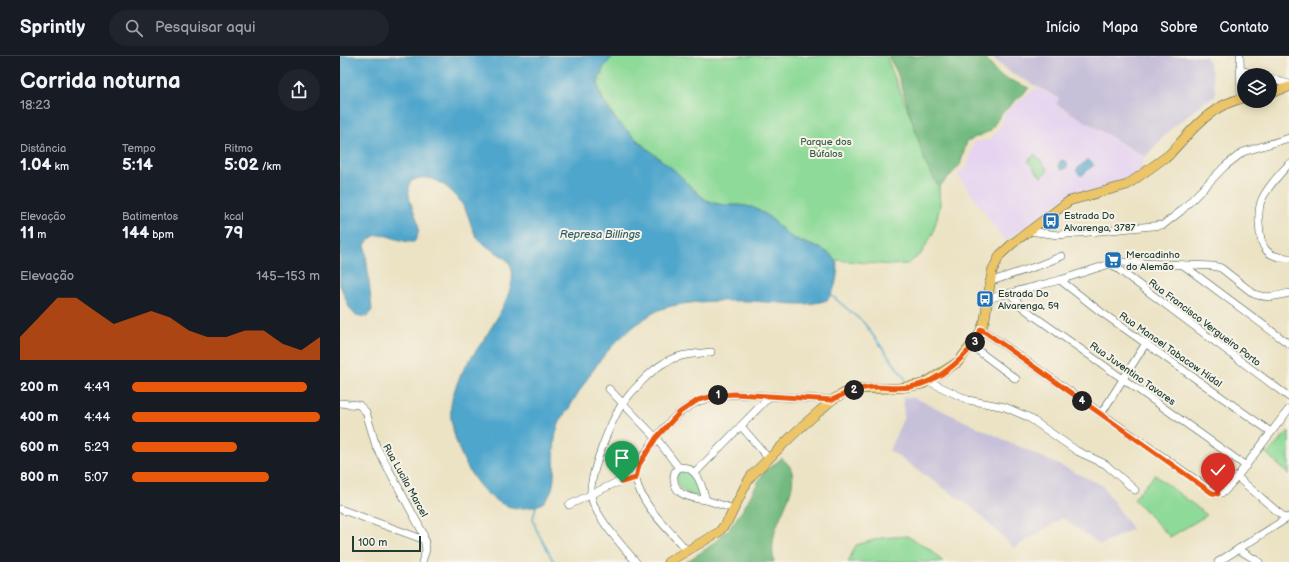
<!DOCTYPE html>
<html lang="pt">
<meta charset="utf-8">
<style>
:root{--surface:#171b24;--page:#20242c;--text:#f1f3f6;--muted:#9ea1a6;--line:#363941;--accent:#ea580c}
body{margin:0;font-family:"Balsamiq Sans",sans-serif;background:var(--page);color:var(--text);height:100vh;display:flex;flex-direction:column;font-size:15px;white-space:nowrap}
*{box-sizing:border-box;margin:0}
p{font-size:13px;color:var(--muted)}
.icon{flex:none;width:22px;height:22px;fill:none;stroke:currentColor;stroke-width:2;stroke-linecap:round;stroke-linejoin:round}
.map{position:relative;flex:1;overflow:hidden}
.details{display:flex;flex-direction:column;background:var(--surface);width:340px}
.details>*{flex:none}
.tools{position:absolute;left:897px;top:12px;display:grid;gap:8px}
.tools a{display:grid;place-items:center;width:40px;height:40px;border-radius:50%;background:var(--surface);box-shadow:0 2px 10px #0003;font-size:20px}
.scale{position:absolute;left:12px;bottom:10px;width:69px;box-sizing:border-box;padding-left:4px;border:2px solid #1f3d34;border-top:0;font-size:11px;line-height:14px;white-space:nowrap;color:#1f3d34;-webkit-text-stroke:3px #f7f3e8;paint-order:stroke}
.pin{position:absolute;display:grid;place-items:center;width:34px;height:34px;color:#fff;margin:-41px -17px;border-radius:50% 50% 50% 0;rotate:-45deg;box-shadow:0 0 4px #0007}
.pin .icon{rotate:45deg}
.km{position:absolute;width:20px;height:20px;margin:-10px;border-radius:50%;background:#222;color:#fff;font-size:11px;line-height:20px;text-align:center}
.round{display:grid;place-items:center;flex:none;width:42px;height:42px;border-radius:21px;background:var(--page)}
.summary{display:flex;align-items:center;justify-content:space-between;height:68px;padding:0 20px}
h1{font-size:22px;font-weight:700;line-height:30px}
.figures{display:grid;grid-template-columns:repeat(3,1fr);gap:6px;height:68px;padding:4px 20px}
.figures div{display:grid;align-content:center}
.figures b{font-size:17px;font-weight:700}
.figures small{font-size:11px;font-weight:400}
.figures p{font-size:11px}
.chart{height:112px;padding:8px 20px}
.chart p{display:flex;justify-content:space-between}
.chart svg{width:100%;height:72px;margin-top:4px;fill:var(--accent);opacity:.7}
ul{padding:0 20px;list-style:none;font-size:13px}
li{display:grid;grid-template-columns:64px 48px 1fr;align-items:center;height:30px}
li i{height:10px;border-radius:5px;background:var(--accent)}
header{display:flex;align-items:center;gap:24px;box-sizing:border-box;height:56px;padding:0 20px;background:var(--surface);border-bottom:1px solid var(--line)}
header strong{font-size:19px}
nav{display:flex;gap:22px;margin-inline-start:auto;font-size:14px}
.search{width:280px;height:36px;background:var(--page);display:flex;align-items:center;gap:10px;box-sizing:border-box;padding:0 14px;border-radius:22px;color:var(--muted);font-size:15px}
main{display:flex;flex:1;min-height:0}
.map>svg:first-child{display:block}
.built{fill:#e5d3f1}
.industrial{fill:#c7c0d9}
.green{fill:#8eda98;stroke:#568c66}
.forest{fill:#72ba80;stroke:#487c5a}
.water{fill:#50a6cc;stroke:#387280}
.lines{fill:none;stroke-linecap:round;stroke-linejoin:round}
.stream{stroke:#50a6cc;stroke-width:1.5}
.minor-casing{stroke:#3e564a;stroke-width:8}
.major-casing{stroke:#3e564a;stroke-width:10}
.minor{stroke:#fff;stroke-width:7}
.major{stroke:#edc569;stroke-width:9}
.route-casing{stroke:#fff;stroke-width:8}
.route{stroke:#ea580c;stroke-width:5}
.labels{text-anchor:middle;stroke-width:4;stroke-linejoin:round;paint-order:stroke}
.park-label{font-size:10px;fill:#355c48;stroke:#f7f3e8}
.poi-label{font-size:10px;fill:#1f3d34;stroke:#f7f3e8;text-anchor:start}
.street-label{font-size:10px;fill:#1f3d34;stroke:#f7f3e8}
.water-label{font-size:11px;font-style:italic;fill:#2e5c62;stroke:#f7f3e8}
</style>
<header>
<strong>Sprintly</strong>
<div class="search"><svg class="icon" aria-label="search" viewBox="0 0 24 24"><circle cx="10" cy="10" r="6"/><path d="M15 15l6 6"/></svg>Pesquisar aqui</div>
<nav><a>Início</a><a>Mapa</a><a>Sobre</a><a>Contato</a></nav>
</header>
<main>
<section class="details">
<div class="summary"><div><h1>Corrida noturna</h1><p>18:23</p></div><a class="round"><svg class="icon" aria-label="share" viewBox="0 0 24 24"><path d="M12 15V3M7 8l5-5 5 5M5 13v7h14v-7"/></svg></a></div>
<div class="figures">
<div><p>Distância</p><b>1.04<small> km</small></b></div>
<div><p>Tempo</p><b>5:14</b></div>
<div><p>Ritmo</p><b>5:02<small> /km</small></b></div>
</div>
<div class="figures">
<div><p>Elevação</p><b>11<small> m</small></b></div>
<div><p>Batimentos</p><b>144<small> bpm</small></b></div>
<div><p>kcal</p><b>79</b></div>
</div>
<div class="chart"><p><span>Elevação</span>145–153 m</p>
<svg viewBox="0 0 160 44" preserveAspectRatio="none"><path d="M0 44V30L10 18L20 6L30 6L40 14L50 22L60 18L70 14L80 18L90 26L100 30L110 30L120 26L130 26L140 34L150 38L160 30V44z"/></svg>
</div>
<ul>
<li><b>200 m</b>4:49<i style="width:93%"></i></li>
<li><b>400 m</b>4:44<i style="width:100%"></i></li>
<li><b>600 m</b>5:29<i style="width:56%"></i></li>
<li><b>800 m</b>5:07<i style="width:73%"></i></li>
</ul>
</section>
<div class="map">
<svg width="949" height="506" viewBox="0 0 949 506">
<rect width="100%" height="100%" fill="#f7f3e8"/>
<filter id="ink" filterUnits="userSpaceOnUse"><feTurbulence type="fractalNoise" baseFrequency=".025" numOctaves="2"/><feDisplacementMap in="SourceGraphic" scale="8" xChannelSelector="R" yChannelSelector="G"/><feConvolveMatrix kernelMatrix="1 2 1 2 8 2 1 2 1" color-interpolation-filters="sRGB"/></filter>
<filter id="wash" filterUnits="userSpaceOnUse"><feTurbulence type="fractalNoise" baseFrequency=".012" numOctaves="4" result="noise"/><feDisplacementMap in="SourceGraphic" scale="16" xChannelSelector="R" yChannelSelector="G"/><feGaussianBlur stdDeviation="0.9" result="paint"/><feColorMatrix in="noise" values="0 0 0 0 0 0 0 0 0 0 0 0 0 0 0 0 0 1.4 0 .05"/><feComposite in="paint" operator="in"/></filter>
<g filter="url(#wash)">
<rect width="100%" height="100%" fill="#ece3c5"/>
<path class="built" d="M696,32L719,42L716,49L805,101L797,119L776,130L733,139L718,146L665,185L617,118L627,111L634,86L650,84L661,69L665,56Z"/>
<g class="industrial">
<path d="M650,0H866L872,16L876,40L863,47L831,73L805,101L716,48L719,42L669,16Z"/>
<path d="M563,341L575,342L762,429L792,473L761,489L722,462L674,492L635,454L549,394L564,361Z"/>
</g>
<g class="green">
<path d="M273,0H546L599,131L600,150L593,177L581,198L567,208L551,209L496,204L484,194L451,181L427,159L412,151L399,149H383L366,144L333,114L294,81L277,65L263,43L258,29L264,10Z"/>
<path d="M695,98L708,114L701,121L688,105Z"/>
<path d="M949,375V419L927,398Z"/>
<path d="M338,413L346,414L356,427L360,436L358,441C342,436 335,432 338,413Z"/>
<path d="M815,419L867,459L830,481L794,443Z"/>
<path d="M567,480L590,493L603,506H508L516,489L541,482Z"/>
</g>
<g class="forest">
<path d="M548,0H643L660,20L689,32L661,58L650,75L627,85L620,109L599,131L586,109L557,16Z"/>
<path d="M442,402C445,405 448,408 450,411C460,429 439,458 435,476C432,486 432,496 434,506H346L369,491L389,473L404,452L423,417Z"/>
</g>
<g class="water">
<path d="M0,0H273C266,9 257,17 258,29C260,59 311,96 333,113C344,122 354,137 366,144C380,152 396,147 411,151C429,156 437,171 451,181C469,193 502,190 497,219C496,229 493,237 487,244C467,251 447,247 426,246C399,244 338,243 315,256C301,264 288,275 277,285C258,304 243,329 229,352C225,358 220,364 218,371C206,399 232,454 179,452C161,452 144,437 134,422C122,405 108,370 111,349C113,335 121,316 129,305C142,286 183,231 170,208C167,203 162,200 157,197C150,192 142,188 137,181C131,173 130,162 125,153C115,135 91,112 70,126C70,130 68,135 69,139C71,156 86,170 74,186C54,187 38,168 25,189L32,254L27,261L15,259L9,251L0,229Z"/>
<path d="M748,103L754,109L741,120L736,114Z"/>
<circle cx="723" cy="109" r="4.5"/>
</g>
<g class="lines">
<g class="stream">
<path d="M491,239L524,267L566,324"/>
<path d="M196,450L193,463L196,473L214,506"/>
</g>
</g>
</g>
<g filter="url(#ink)">
<g class="lines">
<defs>
<g id="minor">
<path d="M900,0L901,43"/>
<path d="M901,14L917,19"/>
<path d="M930,23L949,28"/>
<path d="M949,108C939,119 928,130 922,143C917,153 918,185 926,194C932,201 941,201 949,202"/>
<path d="M689,175L718,179L823,169L841,155L885,110L903,96L949,82"/>
<path d="M770,207L949,341"/>
<path d="M843,209L949,288"/>
<path d="M720,224L761,256L931,376"/>
<path d="M649,226L700,209L722,200"/>
<path d="M671,238L680,249L694,260L906,410"/>
<path d="M647,243L720,224L776,206L873,210L881,212L914,238C926,243 937,240 949,237"/>
<path d="M641,273L876,438L884,436L897,421L949,353"/>
<path d="M632,290L676,323"/>
<path d="M588,325L628,344L665,351L688,361L737,395L765,408L795,434"/>
<path d="M269,333L316,382L339,412"/>
<path d="M0,347L19,349L26,356L36,390L83,477L86,494L82,506"/>
<path d="M761,358L806,287"/>
<path d="M401,370L429,403"/>
<path d="M341,411C358,411 362,431 366,444C358,443 348,442 341,437C333,431 330,415 341,411Z"/>
<path d="M355,417L429,341"/>
<path d="M897,421L946,463"/>
<path d="M366,444L394,453"/>
<path d="M229,449L273,428L295,422"/>
<path d="M0,453L85,484"/>
<path d="M898,493L919,506"/>
<path d="M347,495C330,474 303,452 296,424C293,412 305,398 311,389C345,340 372,335 428,340C449,342 471,342 492,344"/>
<path d="M296,506C283,491 253,458 251,439C249,419 271,364 283,347C292,335 310,315 324,307C338,298 355,298 371,296"/>
<path d="M878,506L949,461"/>
</g>
<g id="major">
<path d="M930,37L949,31"/>
<path d="M826,102C850,77 869,49 904,42"/>
<path d="M328,506L379,476L389,463L405,430L411,420L459,373L492,344L504,337L520,333L559,332L583,328L618,306L639,279L645,263L652,215L660,199L672,188L729,145L787,129L830,98"/>
</g>
</defs>
<use href="#minor" class="minor-casing"/>
<use href="#major" class="major-casing"/>
<use href="#minor" class="minor"/>
<use href="#major" class="major"/>
</g>
</g>
<g class="lines" filter="url(#ink)">
<defs>
<path id="route" d="M282,426L296,422L299,409L316,382L340,356L358,344L378,339L395,338L492,344C505,337 518,332 533,331C545,331 557,333 570,331C597,327 632,299 641,273L872,437L878,438"/>
</defs>
<use href="#route" class="route-casing"/>
<use href="#route" class="route"/>
</g>
<defs>
<symbol id="bus-square" viewBox="-11 -11 22 22"><rect x="-9" y="-9" width="18" height="18" rx="4" fill="#1f6fb2" stroke="#f7f3e8"/><path d="M-5-6H5V4H4V6H2V4H-2V6H-4V4H-5ZM-3.5-4V0h7V-4ZM-3.5 1.2v1.5H-2V1.2ZM2 1.2v1.5H3.5V1.2Z" fill="#fff"/></symbol>
<symbol id="supermarket-square" viewBox="-11 -11 22 22"><rect x="-9" y="-9" width="18" height="18" rx="4" fill="#1f6fb2" stroke="#f7f3e8"/><path d="M-6-5.5h2.5l.6 2H6L4.5 2H-2.5L-4.4-4H-6ZM-1.5 3.2a1.3 1.3 0 1 0 .1 0ZM3 3.2a1.3 1.3 0 1 0 .1 0Z" fill="#fff"/></symbol>
</defs>
<g fill-rule="evenodd">
<use href="#bus-square" x="701" y="155" width="20" height="20"/>
<use href="#supermarket-square" x="763" y="194" width="20" height="20"/>
<use href="#bus-square" x="635" y="233" width="20" height="20"/>
</g>
<g class="labels">
<g class="park-label">
<text x="486" y="89">Parque dos<tspan x="486" dy="12">Búfalos</tspan></text>
</g>
<g class="poi-label">
<text x="724" y="163">Estrada Do<tspan x="724" dy="12">Alvarenga, 3787</tspan></text>
<text x="786" y="202">Mercadinho<tspan x="786" dy="12">do Alemão</tspan></text>
<text x="658" y="241">Estrada Do<tspan x="658" dy="12">Alvarenga, 59</tspan></text>
</g>
<g class="street-label">
<text transform="translate(865 266) rotate(37)" y="4">Rua Francisco Vergueiro Porto</text>
<text transform="translate(831 293) rotate(35)" y="4">Rua Manoel Tabacow Hidal</text>
<text transform="translate(793 317) rotate(35)" y="4">Rua Juventino Tavares</text>
<text transform="translate(66 424) rotate(61)" y="4">Rua Lucila Marcel</text>
</g>
<g class="water-label">
<text x="260" y="182">Represa Billings</text>
</g>
</g>
</svg>
<div class="tools">
<a><svg class="icon" aria-label="layers" viewBox="0 0 24 24"><path d="M12 4l9 5-9 5-9-5zM3 14l9 5 9-5"/></svg></a>
</div>
<div class="scale">100 m</div>
<div class="pin" style="left:282px;top:426px;background:#1e9e55"><svg class="icon" aria-label="arrive" viewBox="0 0 24 24"><path d="M6 21V4h12l-3 4 3 4H6"/></svg></div>
<div class="pin" style="left:878px;top:438px;background:#d93025"><svg class="icon" aria-label="check" viewBox="0 0 24 24"><path d="M5 12l5 5 9-10"/></svg></div>
<b class="km" style="left:378px;top:339px">1</b>
<b class="km" style="left:514px;top:334px">2</b>
<b class="km" style="left:635px;top:286px">3</b>
<b class="km" style="left:742px;top:345px">4</b>
</div>
</main>
